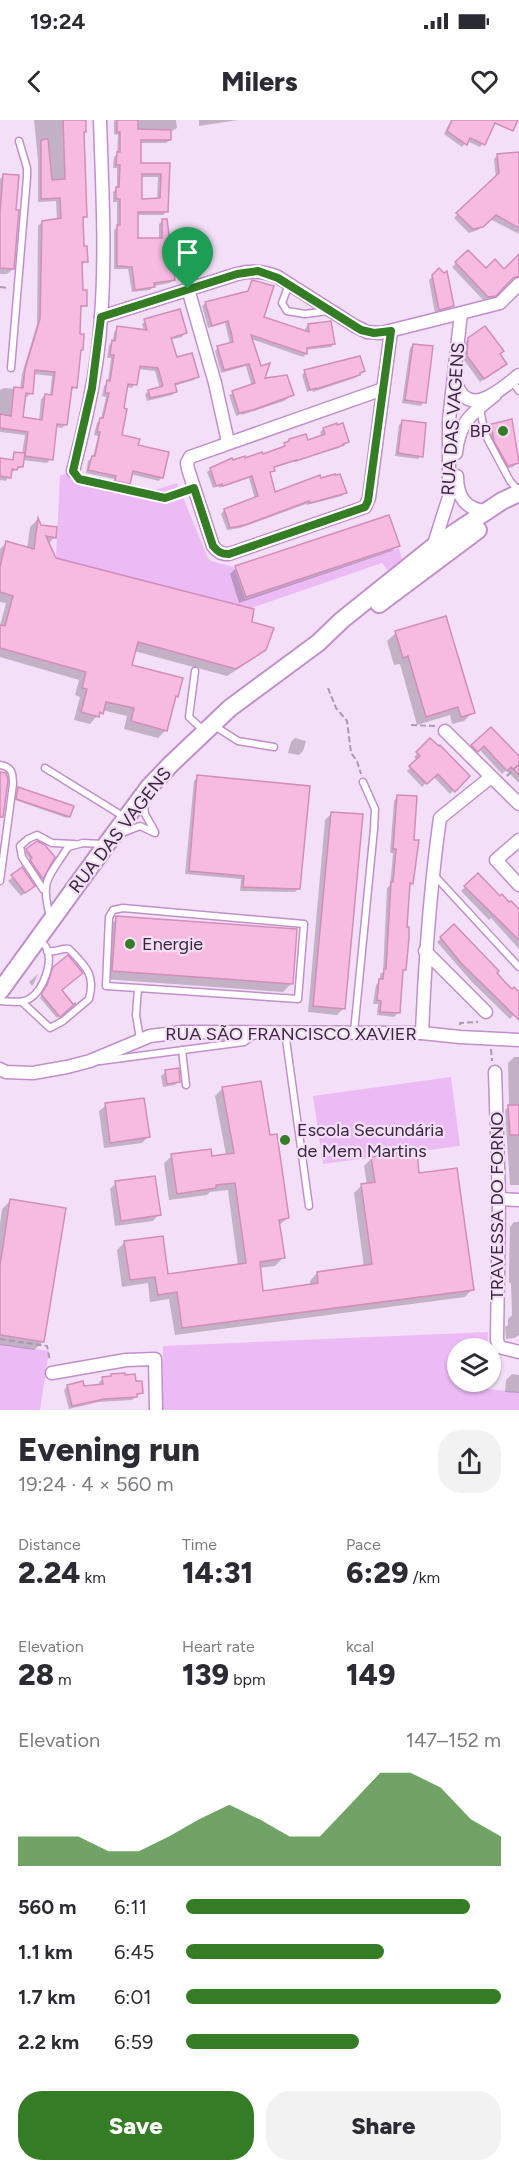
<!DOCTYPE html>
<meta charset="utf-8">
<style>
:root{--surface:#fff;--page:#f2f2f3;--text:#2b2b33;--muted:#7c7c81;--accent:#347d24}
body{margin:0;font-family:Figtree,sans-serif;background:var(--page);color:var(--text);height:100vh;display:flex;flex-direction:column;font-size:22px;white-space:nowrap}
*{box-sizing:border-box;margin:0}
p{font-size:20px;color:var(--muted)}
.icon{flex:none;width:33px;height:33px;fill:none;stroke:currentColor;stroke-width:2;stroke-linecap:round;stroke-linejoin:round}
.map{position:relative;height:1290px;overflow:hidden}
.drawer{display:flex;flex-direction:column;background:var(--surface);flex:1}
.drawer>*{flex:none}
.controls{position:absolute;left:447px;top:1218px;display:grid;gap:12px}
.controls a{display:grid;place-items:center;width:54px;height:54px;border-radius:50%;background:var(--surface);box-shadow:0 2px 4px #0004;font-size:30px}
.pin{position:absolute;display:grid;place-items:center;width:51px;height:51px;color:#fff;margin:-62px -26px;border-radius:50% 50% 50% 0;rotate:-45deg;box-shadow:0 0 6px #0007}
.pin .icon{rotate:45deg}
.round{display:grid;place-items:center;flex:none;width:63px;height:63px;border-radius:24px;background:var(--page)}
.overview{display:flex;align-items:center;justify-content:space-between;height:102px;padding:0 18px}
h1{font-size:33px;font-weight:800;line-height:45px}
.stats{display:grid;grid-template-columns:repeat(3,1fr);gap:9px;height:102px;padding:6px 18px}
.stats div{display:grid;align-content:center}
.stats b{font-size:30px;font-weight:800}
.stats small{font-size:16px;font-weight:400}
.stats p{font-size:16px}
.chart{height:168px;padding:12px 18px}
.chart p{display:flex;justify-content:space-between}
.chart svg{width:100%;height:108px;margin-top:6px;fill:var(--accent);opacity:.7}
.cta{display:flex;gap:12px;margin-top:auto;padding:12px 18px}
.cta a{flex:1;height:69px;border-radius:24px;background:var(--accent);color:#fff;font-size:24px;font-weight:800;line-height:69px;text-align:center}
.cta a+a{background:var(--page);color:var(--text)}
ul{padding:0 18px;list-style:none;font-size:20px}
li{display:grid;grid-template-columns:96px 72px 1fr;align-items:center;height:45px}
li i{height:15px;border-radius:8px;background:var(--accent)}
.status{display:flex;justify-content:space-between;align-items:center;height:42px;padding:0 30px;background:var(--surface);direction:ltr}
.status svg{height:16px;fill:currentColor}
header{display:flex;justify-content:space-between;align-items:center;height:78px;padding:0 18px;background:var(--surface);font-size:27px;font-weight:800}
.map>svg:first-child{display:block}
.green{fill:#ecbbf6}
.shadow{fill:#0003;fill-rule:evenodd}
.building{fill:#f7bbe2;stroke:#d28dba;stroke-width:1.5;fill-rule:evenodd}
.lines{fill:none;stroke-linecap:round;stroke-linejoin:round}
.lane-casing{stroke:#c18fcc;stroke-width:9}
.street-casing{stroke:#c18fcc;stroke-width:15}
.secondary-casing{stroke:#c18fcc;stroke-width:20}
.path{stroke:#ad98b1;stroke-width:2;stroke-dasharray:6 3;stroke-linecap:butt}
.lane{stroke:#fff;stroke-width:6}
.street{stroke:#fff;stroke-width:12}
.secondary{stroke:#fff;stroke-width:16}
.route-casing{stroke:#fff;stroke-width:12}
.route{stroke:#347d24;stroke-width:8}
.poi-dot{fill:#347d24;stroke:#f4dff8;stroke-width:2}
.labels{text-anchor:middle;stroke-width:4.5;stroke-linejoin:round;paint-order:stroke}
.street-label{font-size:18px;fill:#3b263f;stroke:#f4dff8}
.poi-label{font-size:18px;fill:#3b263f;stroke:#f4dff8;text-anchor:start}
</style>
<div class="status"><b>19:24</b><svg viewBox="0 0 49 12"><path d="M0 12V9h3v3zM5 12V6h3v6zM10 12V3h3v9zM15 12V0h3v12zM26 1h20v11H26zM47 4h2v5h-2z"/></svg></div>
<header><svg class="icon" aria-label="back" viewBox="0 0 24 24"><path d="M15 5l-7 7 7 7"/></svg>Milers<svg class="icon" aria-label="heart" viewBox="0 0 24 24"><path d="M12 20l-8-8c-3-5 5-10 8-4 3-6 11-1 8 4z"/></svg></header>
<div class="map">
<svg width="519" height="1290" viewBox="0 0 519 1290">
<rect width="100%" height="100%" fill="#f4dff8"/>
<g class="green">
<path d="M79,353L155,370L177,363L208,438L211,441L234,447L245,479L399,428L402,440L390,453L382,443L251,488L56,438L60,355Z"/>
<path d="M451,957L460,1026L323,1044L313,976Z"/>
<path d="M488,1212L487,1228H458V1262H486L487,1269L519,1272V1290H163V1226Z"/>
<path d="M0,1224L49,1231L40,1290H0Z"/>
</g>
<g class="shadow">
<path d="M34,0H84L83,13L86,96L82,101V128L86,142L81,145L82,172L86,185L79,189V215L82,229L79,232L76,267L70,271L66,304L62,308L55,307L51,339L47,343L22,340V347L10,353L6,361L0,360V340L11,341L15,333L22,334L25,315L0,312V270L4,268L20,269L22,254L37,204L38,106L42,102L57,100L56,81L38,82V40ZM33,254L52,256L50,276L45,275L41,279L39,301L22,299L24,277H27L31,273Z"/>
<path d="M114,0H176L177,8L170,12V20L166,23H140L139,44L169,45L167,91L163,95H136V119L159,120V104L162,101L173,160L170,163L154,166L150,170L132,172L128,149H114V110L117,107V82H113V72L117,69V48H113L114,37L117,34L118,15L114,14ZM140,57H158L157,80H140Z"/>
<path d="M199,0H238L199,6Z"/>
<path d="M451,0H491L483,24L480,27L467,21L462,27L444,14Z"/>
<path d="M519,34V114L490,99L478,110L469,113L454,98L496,59L494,39L498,35Z"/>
<path d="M4,55L13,149L7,154H0V59Z"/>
<path d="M468,132L486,151H504L519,136V153L490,179L484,181L452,147Z"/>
<path d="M439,150L452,186L448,190L435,193L429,160Z"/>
<path d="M253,162L263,197L305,212V209L308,205L334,223L331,227L305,230L306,234L303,237L251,219L263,260L292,275L284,281L242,295L241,294L236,296L229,275L251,264L246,246L221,253L215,231L218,227L230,224L225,203L208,208L202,186L206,183L247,173Z"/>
<path d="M145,201L185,213L182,217L170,220L176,239L197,256L194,260L174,266L175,272L172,275L147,281L145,274L149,271L160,268L155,251L138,249L135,264L132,268L126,267L120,316L136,326L162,357L159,361L130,354L128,363L125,367L113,364L114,359L86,353L88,341L93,337L98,316L94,315L97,303L101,299L106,277L102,276L104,266L108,261L111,238H107L109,225L113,221L114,212L118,208L144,211L142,204Z"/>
<path d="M469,219L498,234L502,247L480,262L464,240L465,223Z"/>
<path d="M413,225L424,282L421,286L402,283L410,228Z"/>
<path d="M363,251L355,258L313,272L312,270L307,272L302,255L305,252Z"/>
<path d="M403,301L421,336L418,339L395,336L399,305Z"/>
<path d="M492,306L518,342L513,347L502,350L486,311Z"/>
<path d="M324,309L348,321L339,328L273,348L274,350L269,354L274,374L320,360L345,372L342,376L307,385L306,384L240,408L227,410L221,394L224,390L255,379L249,358L219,368V366L213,368L207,352L211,349L282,329L285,324L307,321L322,317L320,312Z"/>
<path d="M37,400L40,406L55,417L48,424L55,439L250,503L265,529L256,537L227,556L134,531L130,546L177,576L174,579L166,610L158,618L124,609L127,596L102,590L90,604L74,600L80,577L75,575L79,560L0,537V506L6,483L0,482V429L6,423L27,429L30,407Z"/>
<path d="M398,425L392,431L239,483L230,454L236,448Z"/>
<path d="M396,513L473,592L464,601L452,604L450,595L417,605L400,544L394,545L387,521Z"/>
<path d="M491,609L519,638V663L506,650L502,654L479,629L473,635L468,630Z"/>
<path d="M295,618L306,621L303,631L299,635L288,633L291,622Z"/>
<path d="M430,620L468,656L450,674L433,656L422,667L407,651L417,640L414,637Z"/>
<path d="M198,656L299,768L295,772L240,771L241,759L185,754L194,661Z"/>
<path d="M18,668L72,687L68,696L67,698L15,680Z"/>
<path d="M398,676L411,763L409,766L405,808L407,818L398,893L394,897L377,895L378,884H373L376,865L380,861V854L383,852L387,768L390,765L392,745L393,733H390L394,681Z"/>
<path d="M332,693L343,889L337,895L308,892L325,700Z"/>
<path d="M37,723L53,737L40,759L30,743L31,741L25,732Z"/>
<path d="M22,749L29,770L21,776L8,761Z"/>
<path d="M478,755L500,778L519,792V829L491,798L489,800L461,771Z"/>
<path d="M117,798L292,863L283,872L104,859L108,807Z"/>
<path d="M454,806L512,871L519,874V890L510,899L472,862L437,822Z"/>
<path d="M54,848L60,870L71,884L57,898L40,878Z"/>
<path d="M38,854L33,865L32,866L29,862Z"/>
<path d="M514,937H519V1065H510L505,990L509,986L508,943Z"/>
<path d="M166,952L179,961L175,965L163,967L161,956Z"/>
<path d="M223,968L268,1017L288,1098L278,1106L283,1138L275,1146L259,1148L262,1173L310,1166V1161L317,1153L364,1147L354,1073L362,1065H367L364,1046L372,1038L418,1055L472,1169L465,1177L175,1215L169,1179L150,1182L148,1163L122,1167L117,1130L125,1122L167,1155L238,1146L228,1070L210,1072L207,1075L169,1080L164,1043L172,1036L211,1037L226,1035L215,976Z"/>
<path d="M106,985L148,1017L142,1023L104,1028L99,991Z"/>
<path d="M116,1063L159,1094L153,1101L115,1106L110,1069Z"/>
<path d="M11,1080L43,1222L34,1230L0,1225V1104L2,1089Z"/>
<path d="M514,1102H519V1215L514,1218L506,1219L505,1207L508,1205V1199L512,1195L511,1163H509V1152L510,1107Z"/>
<path d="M512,1254L519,1255V1273L505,1272L506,1260Z"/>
<path d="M112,1255L135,1263L142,1272L132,1280L99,1282L69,1289L64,1270L68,1266H100L99,1262L103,1259L109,1258Z"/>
</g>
<g class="building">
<path d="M63,0H86V12H84L87,97H83L84,126H87L88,142H82L83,170H87V186H81L80,214H84L83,230H81L77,268L72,267L67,305L57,304L53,340L25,336L28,312L0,308V294L11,296L14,267L23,268L25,249L40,199L42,101L61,98L60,78L41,79V20L48,19L52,60L65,59ZM35,250L55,252L52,275L45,274L42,300L23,297L26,273L33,274Z"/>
<path d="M117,0H138V9L171,10V20H141V43H170L168,92H138V118H162V99H167L175,160L154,163L155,167L135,170L132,147L117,146V105H120V79H116V67H119L120,45H116L117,32H120V12H117ZM142,54H161L160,78L142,79Z"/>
<path d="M452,0H518L513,11L495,3L485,25L470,18L467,25L447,11Z"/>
<path d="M519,32V108L496,95L483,107L473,109L456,93L499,53L497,34Z"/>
<path d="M3,54L19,55L16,90H19L14,149L0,148V92Z"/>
<path d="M468,130L486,148L495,139L504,149L519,134V156L513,158L496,176L488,177L455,142Z"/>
<path d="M439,148L444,153L447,151L454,186L439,190L432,155Z"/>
<path d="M252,160L274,166L264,197L309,212L308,204L331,201L335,224L307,228V234L251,215L261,246L270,243L265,258L287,255L294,275L253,290L239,293L232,271L255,263L249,244L224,250L217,226L233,222L231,212L228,201L212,206L205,182L248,171Z"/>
<path d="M180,189L187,213L171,218L177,237L192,233L199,257L175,264L177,272L150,278L148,270L163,266L158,248L140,246L137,265L128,264L124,288L127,289L122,315L140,319L138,325L169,332L163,358L133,351L130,364L115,361L116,356L88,350L92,336H95L100,312H97L100,298H103L109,273H105L107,260L110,261L114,235H110L112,220L115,221L117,206L147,210L144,199Z"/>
<path d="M485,206L504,231L500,234L507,244L484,259L467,236L468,218Z"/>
<path d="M413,224L433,226L426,283L405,280Z"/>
<path d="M360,236L365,251L360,253V255L316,269V268L310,270L304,250Z"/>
<path d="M512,299L519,343L508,346L494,321L491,304Z"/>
<path d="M402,300L426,303L423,337L398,333Z"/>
<path d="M337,303V305L343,303L349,322L343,324L344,325L296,341V340L274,347L275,351L270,352L275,372L320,355L321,358L335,354V355L340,354L347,373L310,383L309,381L245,405L230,408L224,389L258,376L252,356L223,366L222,364L216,366L210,348L232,338L233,340L245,336V338L262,332L263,334L285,326L284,323L289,321V319L306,314L308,320L325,314L323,308Z"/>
<path d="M14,332L25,333L23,347H18L17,350L12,349L11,358L0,356V338L13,340Z"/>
<path d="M389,395L400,426L246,477L235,446Z"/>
<path d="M38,398L41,405L57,407L56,418L46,416L56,438L254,489L252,502L274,508L266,530L236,549L138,522L132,545L183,558L178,577L176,576L167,611L131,601L134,588L106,582L103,594L100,592L99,597L81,592L87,569L82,568L86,552L0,528V505L5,506L13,476L0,472V447L6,421L34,429Z"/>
<path d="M446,496L475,593L461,597L458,587L426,597L408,536L403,538L395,511Z"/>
<path d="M491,607L519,636V655L511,647L507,651L484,626L478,632L471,625Z"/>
<path d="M430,618L439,626L440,625L470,656L455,672L438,654L427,664L409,646L420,636L416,632Z"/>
<path d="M0,652L6,653L8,660L3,697H0Z"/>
<path d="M197,655L310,666L300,769L243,767L244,756L189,751Z"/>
<path d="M18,667L74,686L70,697L16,679Z"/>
<path d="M397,675L417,676L414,720H419L413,764L410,763L407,807H409V818L406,850H403L400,893L380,892L381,881L377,880L379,859H383L384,849H386L391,762H393L396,729H393Z"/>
<path d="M331,692L363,694L345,889L313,886Z"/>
<path d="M37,721L45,725L55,737L43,759L30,740L32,738L26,729Z"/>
<path d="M22,747L35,766L25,773L11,755Z"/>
<path d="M478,753L500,776L502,774L509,782L511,781L519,789V820L464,766Z"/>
<path d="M116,796L297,809L293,864L112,851Z"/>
<path d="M454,804L499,851L497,853L504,861L512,869L514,867L519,872V900L461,843L440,817Z"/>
<path d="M68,835L83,853L62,870L73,884L76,883L60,897L41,874L47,865L53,847Z"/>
<path d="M179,948L180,962L167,964L165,950Z"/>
<path d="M261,961L270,1015L277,1014L289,1098L279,1100L285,1138L260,1142L263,1171L318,1163L317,1152L372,1144L361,1064L375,1062L371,1037L417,1031L419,1053L457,1048L474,1170L182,1208L177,1172L158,1175L155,1157L130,1160L124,1121L163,1116L168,1154L246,1143L235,1063L216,1065V1068L177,1074L171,1034L211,1029L212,1036L234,1033L222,967Z"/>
<path d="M144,978L150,1017L110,1023L105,983Z"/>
<path d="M508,985H519V1015H510Z"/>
<path d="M155,1056L161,1095L121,1101L115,1061Z"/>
<path d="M10,1079L66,1088L44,1222L0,1215V1146Z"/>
<path d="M125,1253V1255L135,1254L136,1261H142L143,1273L137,1274V1277L104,1279L72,1286L67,1265L83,1261L84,1266L103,1264L102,1257L111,1256V1254Z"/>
</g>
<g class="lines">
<defs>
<g id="lane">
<path d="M289,164L282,183L287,191L305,194L328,191"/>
<path d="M11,248L27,57V48L19,21"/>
<path d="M512,261L519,271"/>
<path d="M480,289L485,314L510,361L519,371"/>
<path d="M165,378L194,368"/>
<path d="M195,551L189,597L204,611"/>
<path d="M213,605L238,621L274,627"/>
<path d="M0,645C12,647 13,653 13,664L0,761"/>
<path d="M45,648L126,698"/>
<path d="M143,680L145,694L155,712"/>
<path d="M117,715L140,706L155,713"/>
<path d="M434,755L519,847"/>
<path d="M43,769L22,737L20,726L28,719L37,715L52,723L74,724"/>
<path d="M50,797C40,759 48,759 68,727L83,723L102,724"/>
<path d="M138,868L106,866L109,797L113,790L123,788L304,804L298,879L138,868L136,895L140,919"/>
<path d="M0,881C9,881 21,884 29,879C43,871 54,842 46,827C45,825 42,823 40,820"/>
<path d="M22,882L50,908L63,901L89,879C96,854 85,846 69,829C62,827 57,833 47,831"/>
<path d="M285,912L309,1086"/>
<path d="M354,912L374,709L375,689L363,662"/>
<path d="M182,930L186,965"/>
<path d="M100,941L244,922L254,915"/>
</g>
<g id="street">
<path d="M188,169L215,263L228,322"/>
<path d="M101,197L237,154C252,150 264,151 278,157L355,206L367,212L381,213L461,193"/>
<path d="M455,260C467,301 500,270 519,255"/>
<path d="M383,269L190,337L187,343L188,349L213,426C218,432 221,434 229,434L365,387L369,378L391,211"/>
<path d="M456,333C459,302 472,293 495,275"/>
<path d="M73,351C86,300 98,250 101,197C106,132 102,66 100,0"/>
<path d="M457,356C457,376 465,390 487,391"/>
<path d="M433,427L449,377V300L461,193L500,183L519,164"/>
<path d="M445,611L519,684"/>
<path d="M519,720L496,740L519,765"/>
<path d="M425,831L486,892"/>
<path d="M422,913C425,841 430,769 440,698L491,657"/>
<path d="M0,949L6,952L33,953L67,947L90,941L150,916L182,912L422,913L460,917L519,920"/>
<path d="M495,952L499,1079L497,1220L499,1227L519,1232"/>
<path d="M499,1079L519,1080"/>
<path d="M52,1253L126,1240L155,1239L156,1290"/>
</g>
<g id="secondary">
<path d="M379,484L478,410"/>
<path d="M0,871L106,725L149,667L171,644L230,588L318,523L342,500L433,427L502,381L519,373"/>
</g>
</defs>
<use href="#lane" class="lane-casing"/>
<use href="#street" class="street-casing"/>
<use href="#secondary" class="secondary-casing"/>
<g class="path">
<path d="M0,167L9,168"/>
<path d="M81,359L157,376"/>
<path d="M328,568L336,588L347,601L351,633L357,641L361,654"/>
<path d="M411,605L435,606"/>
<path d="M507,656L519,644"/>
<path d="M460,905V903L478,902"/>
<path d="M491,929L492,941"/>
<path d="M0,1219L47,1226L50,1241"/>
</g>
<use href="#lane" class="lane"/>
<use href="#street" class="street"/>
<use href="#secondary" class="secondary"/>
</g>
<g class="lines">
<defs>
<path id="route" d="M258,151L278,158L361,210L374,213L391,211L368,381L365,387L229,434C221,434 218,432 213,426L194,368L165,378L79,359L73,351L92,268L101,197L237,154Z"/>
</defs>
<use href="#route" class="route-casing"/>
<use href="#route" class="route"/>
</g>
<g class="poi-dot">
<circle cx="503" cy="311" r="6"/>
<circle cx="130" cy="824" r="6"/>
<circle cx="285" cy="1020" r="6"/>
</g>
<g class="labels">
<g class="street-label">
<text transform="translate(453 299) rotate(-86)" y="6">RUA DAS VAGENS</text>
<text transform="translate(120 710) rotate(-52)" y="6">RUA DAS VAGENS</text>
<text x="291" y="920">RUA SÃO FRANCISCO XAVIER</text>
<text transform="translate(497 1086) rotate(-90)" y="6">TRAVESSA DO FORNO</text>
</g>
<g class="poi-label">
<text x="491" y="317" text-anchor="end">BP</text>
<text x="142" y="830">Energie</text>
<text x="297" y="1016">Escola Secundária<tspan x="297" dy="21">de Mem Martins</tspan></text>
</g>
</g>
</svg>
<div class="controls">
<a><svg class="icon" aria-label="layers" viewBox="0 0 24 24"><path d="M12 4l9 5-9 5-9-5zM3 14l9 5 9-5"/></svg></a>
</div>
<div class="pin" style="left:188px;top:169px;background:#1e9e55"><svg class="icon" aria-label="arrive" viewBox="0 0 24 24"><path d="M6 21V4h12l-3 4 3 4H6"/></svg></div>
</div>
<section class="drawer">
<div class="overview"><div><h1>Evening run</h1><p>19:24 · 4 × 560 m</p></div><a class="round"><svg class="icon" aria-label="share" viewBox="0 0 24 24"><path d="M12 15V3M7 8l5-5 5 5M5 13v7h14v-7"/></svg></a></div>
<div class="stats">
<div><p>Distance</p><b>2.24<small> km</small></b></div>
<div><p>Time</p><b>14:31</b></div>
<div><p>Pace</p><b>6:29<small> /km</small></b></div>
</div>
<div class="stats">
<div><p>Elevation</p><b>28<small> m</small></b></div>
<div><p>Heart rate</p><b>139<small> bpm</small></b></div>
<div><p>kcal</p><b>149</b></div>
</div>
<div class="chart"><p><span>Elevation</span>147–152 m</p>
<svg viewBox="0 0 160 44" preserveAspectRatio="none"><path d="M0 44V32L10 32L20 32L30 38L40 38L50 32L60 25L70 19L80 25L90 32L100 32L110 19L120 6L130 6L140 12L150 25L160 32V44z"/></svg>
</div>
<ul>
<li><b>560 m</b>6:11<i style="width:90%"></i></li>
<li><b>1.1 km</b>6:45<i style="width:63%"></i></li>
<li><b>1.7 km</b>6:01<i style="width:100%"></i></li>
<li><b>2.2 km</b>6:59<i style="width:55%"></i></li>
</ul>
<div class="cta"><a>Save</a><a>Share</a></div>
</section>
